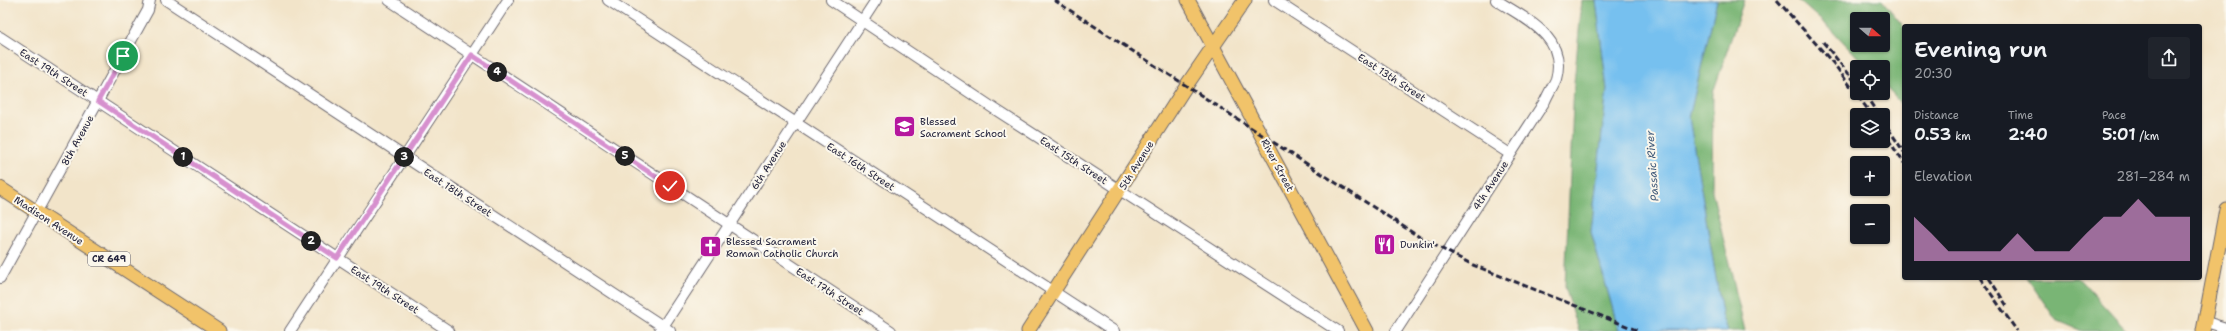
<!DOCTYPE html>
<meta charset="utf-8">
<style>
:root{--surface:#171b24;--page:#20242c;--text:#f1f3f6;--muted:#9ea1a6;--accent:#d690ce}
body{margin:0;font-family:"Shantell Sans",sans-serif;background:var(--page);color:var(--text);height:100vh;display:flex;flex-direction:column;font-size:15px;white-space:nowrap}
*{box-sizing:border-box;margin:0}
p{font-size:13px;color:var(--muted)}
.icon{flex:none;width:22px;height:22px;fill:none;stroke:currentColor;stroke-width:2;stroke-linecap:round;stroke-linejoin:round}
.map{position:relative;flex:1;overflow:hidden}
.details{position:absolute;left:1902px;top:24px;width:300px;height:256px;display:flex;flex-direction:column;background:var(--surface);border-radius:4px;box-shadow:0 1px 3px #0004}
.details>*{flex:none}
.needle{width:26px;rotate:110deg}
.buttons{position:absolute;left:1850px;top:12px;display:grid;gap:8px}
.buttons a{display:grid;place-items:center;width:40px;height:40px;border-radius:4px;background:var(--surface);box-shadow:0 1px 3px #0004;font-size:20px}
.pin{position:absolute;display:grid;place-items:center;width:34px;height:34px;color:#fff;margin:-17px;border:2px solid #fff;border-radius:50%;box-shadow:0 1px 4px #0007}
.km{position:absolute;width:20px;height:20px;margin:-10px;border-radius:50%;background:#222;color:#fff;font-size:11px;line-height:20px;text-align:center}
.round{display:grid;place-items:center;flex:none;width:42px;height:42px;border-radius:4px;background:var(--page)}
.overview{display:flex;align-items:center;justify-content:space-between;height:68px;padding:0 12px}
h1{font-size:22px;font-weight:600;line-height:30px}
.stats{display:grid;grid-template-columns:repeat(3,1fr);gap:6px;height:68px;padding:4px 12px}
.stats div{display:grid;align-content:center}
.stats b{font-size:17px;font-weight:600}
.stats small{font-size:11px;font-weight:400}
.stats p{font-size:11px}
.chart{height:112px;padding:8px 12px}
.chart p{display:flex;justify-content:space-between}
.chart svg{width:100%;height:72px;margin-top:4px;fill:var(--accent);opacity:.7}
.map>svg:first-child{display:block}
.forest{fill:#79b574;stroke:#4e6c58;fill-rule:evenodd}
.water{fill:#76c0ef;stroke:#4c7195}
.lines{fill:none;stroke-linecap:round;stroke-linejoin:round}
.minor-casing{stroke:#6b666d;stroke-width:12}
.major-casing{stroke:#6b666d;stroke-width:15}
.minor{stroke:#fff;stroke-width:10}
.major{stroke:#f1c36a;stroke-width:13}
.rail{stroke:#22223b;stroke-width:3;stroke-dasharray:6 3;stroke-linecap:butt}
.route-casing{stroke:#fff;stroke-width:8}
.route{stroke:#d690ce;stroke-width:5}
.labels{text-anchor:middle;stroke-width:4;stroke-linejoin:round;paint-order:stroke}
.shield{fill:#fbf7ec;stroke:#636270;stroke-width:1}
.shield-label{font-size:9px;font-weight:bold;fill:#22223b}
.street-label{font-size:10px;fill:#22223b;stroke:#fbf7ec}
.poi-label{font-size:10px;fill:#22223b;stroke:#fbf7ec;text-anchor:start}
.water-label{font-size:11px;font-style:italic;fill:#3f597a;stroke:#fbf7ec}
</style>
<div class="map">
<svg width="2226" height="331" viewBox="0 0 2226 331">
<rect width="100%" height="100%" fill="#fbf7ec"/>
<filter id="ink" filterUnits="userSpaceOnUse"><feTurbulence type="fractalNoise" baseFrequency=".025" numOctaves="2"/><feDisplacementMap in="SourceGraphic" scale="8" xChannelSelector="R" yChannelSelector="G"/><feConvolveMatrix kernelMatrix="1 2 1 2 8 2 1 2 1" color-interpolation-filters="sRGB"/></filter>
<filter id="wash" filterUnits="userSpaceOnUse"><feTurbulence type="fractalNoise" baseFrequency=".012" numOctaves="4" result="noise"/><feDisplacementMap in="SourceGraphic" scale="16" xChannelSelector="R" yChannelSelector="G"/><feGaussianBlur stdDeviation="0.9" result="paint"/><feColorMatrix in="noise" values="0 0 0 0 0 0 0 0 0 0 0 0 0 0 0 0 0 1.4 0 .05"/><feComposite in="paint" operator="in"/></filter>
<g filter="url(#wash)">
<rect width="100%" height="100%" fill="#f2e4c9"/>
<g class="forest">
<path d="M1582,0H1596L1607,89L1591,232L1619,331H1579L1565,287L1574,83Z"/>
<path d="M1717,0H1744L1713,93L1712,191L1745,331H1728L1722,314L1689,118Z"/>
<path d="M1798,0H1882L1904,27V107L1883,84V67H1867L1833,31ZM1857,19H1883V45H1857Z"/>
<path d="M2027,278H2078L2127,331H2082L2056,320Z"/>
</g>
<path class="water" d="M1596,0H1717L1689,118L1722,314L1728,331H1619L1591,232L1607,89Z"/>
</g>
<g filter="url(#ink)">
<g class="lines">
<defs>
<g id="minor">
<path d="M166,0L670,331"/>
<path d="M389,0L891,331"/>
<path d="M608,0L1114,331"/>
<path d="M831,0L993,108L1338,331"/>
<path d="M1274,0L1510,154"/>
<path d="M0,37L449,331"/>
<path d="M0,278L148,10L150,0"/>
<path d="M2206,322L2226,328"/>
<path d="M290,331L508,0"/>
<path d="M660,331L876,0"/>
<path d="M1396,331L1545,101C1548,94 1553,86 1556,79C1568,37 1524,18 1496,0"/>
</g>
<g id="major">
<path d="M1188,0L1367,331"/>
<path d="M0,188L219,331"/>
<path d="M1028,331L1186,86L1245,0"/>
<path d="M2203,331L2226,209"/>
</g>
</defs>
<use href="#minor" class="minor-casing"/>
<use href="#major" class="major-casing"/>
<use href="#minor" class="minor"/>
<use href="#major" class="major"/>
<g class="rail">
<path d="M1054,0L1421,238L1473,265L1639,331"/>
<path d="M1777,0L1834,64L1872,115"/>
<path d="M1823,42L1857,84"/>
<path d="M1865,95L1879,115"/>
<path d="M1883,121L1904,152"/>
<path d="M1883,132L1904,163"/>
<path d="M1980,278L2017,331"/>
<path d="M1989,278L2007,306"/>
</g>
</g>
</g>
<g class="lines" filter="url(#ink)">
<defs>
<path id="route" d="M123,56L98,101L337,258L472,55L670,186"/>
</defs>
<use href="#route" class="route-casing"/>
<use href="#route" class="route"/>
</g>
<defs>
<symbol id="school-square" viewBox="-11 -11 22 22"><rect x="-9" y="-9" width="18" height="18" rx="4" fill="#b5179e" stroke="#fbf7ec"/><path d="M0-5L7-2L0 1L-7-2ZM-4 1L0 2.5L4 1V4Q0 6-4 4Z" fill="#fff"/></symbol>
<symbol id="restaurant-square" viewBox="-11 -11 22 22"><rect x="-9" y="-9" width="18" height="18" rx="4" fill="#b5179e" stroke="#fbf7ec"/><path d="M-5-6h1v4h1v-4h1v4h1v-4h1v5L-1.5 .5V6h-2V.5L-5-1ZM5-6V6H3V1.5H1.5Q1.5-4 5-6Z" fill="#fff"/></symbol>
<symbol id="church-square" viewBox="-11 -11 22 22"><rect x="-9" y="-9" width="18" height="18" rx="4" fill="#b5179e" stroke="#fbf7ec"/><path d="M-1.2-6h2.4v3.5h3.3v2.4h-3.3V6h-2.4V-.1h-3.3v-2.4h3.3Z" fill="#fff"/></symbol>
</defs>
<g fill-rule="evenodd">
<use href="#school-square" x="892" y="114" width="25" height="25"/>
<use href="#restaurant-square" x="1372" y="232" width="25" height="25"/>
<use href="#church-square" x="698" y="234" width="25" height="25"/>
</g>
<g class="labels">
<rect class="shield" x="88" y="252" width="42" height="14" rx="3"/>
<g class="shield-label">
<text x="109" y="262">CR 649</text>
</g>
<g class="street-label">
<text transform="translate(54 72) rotate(33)" y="4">East 19th Street</text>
<text transform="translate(1392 77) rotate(33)" y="4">East 13th Street</text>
<text transform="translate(77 140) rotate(-61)" y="4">8th Avenue</text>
<text transform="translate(1074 160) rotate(33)" y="4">East 15th Street</text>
<text transform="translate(768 165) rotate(-57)" y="4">6th Avenue</text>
<text transform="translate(1136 165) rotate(-58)" y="4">5th Avenue</text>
<text transform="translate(1278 165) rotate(62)" y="4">River Street</text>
<text transform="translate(861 166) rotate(33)" y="4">East 16th Street</text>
<text transform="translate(1490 185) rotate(-57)" y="4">4th Avenue</text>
<text transform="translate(458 192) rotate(33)" y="4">East 18th Street</text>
<text transform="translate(49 220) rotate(33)" y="4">Madison Avenue</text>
<text transform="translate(385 289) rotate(33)" y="4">East 19th Street</text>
<text transform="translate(830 291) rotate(33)" y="4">East 17th Street</text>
</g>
<g class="poi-label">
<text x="920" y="125">Blessed<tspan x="920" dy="12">Sacrament School</tspan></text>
<text x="726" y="245">Blessed Sacrament<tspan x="726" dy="12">Roman Catholic Church</tspan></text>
<text x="1400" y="248">Dunkin'</text>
</g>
<g class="water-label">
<text transform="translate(1652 166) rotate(-94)" y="4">Passaic River</text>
</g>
</g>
</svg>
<div class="buttons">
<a><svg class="needle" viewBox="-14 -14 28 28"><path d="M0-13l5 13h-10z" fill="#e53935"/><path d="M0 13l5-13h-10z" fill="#9ea1a6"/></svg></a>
<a><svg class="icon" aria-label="locate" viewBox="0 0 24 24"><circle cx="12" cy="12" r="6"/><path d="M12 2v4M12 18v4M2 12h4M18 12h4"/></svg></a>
<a><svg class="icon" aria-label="layers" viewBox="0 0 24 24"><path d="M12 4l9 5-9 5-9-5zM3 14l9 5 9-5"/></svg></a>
<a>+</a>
<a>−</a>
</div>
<div class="pin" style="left:123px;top:56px;background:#1e9e55"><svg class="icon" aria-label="arrive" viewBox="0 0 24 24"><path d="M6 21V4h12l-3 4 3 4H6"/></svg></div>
<div class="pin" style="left:670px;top:186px;background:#d93025"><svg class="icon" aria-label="check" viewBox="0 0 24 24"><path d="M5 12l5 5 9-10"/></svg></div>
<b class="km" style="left:183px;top:157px">1</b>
<b class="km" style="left:311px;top:241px">2</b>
<b class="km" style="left:404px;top:157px">3</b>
<b class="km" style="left:497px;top:72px">4</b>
<b class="km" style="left:625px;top:156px">5</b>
<section class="details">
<div class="overview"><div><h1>Evening run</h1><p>20:30</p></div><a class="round"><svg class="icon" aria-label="share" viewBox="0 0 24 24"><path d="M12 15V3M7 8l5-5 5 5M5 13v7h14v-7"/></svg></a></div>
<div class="stats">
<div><p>Distance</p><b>0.53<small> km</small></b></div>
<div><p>Time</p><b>2:40</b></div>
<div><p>Pace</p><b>5:01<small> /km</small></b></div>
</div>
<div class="chart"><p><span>Elevation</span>281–284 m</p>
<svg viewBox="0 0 160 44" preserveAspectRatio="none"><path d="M0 44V17L10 27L20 38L30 38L40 38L50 38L60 27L70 38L80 38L90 38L100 27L110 17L120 17L130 6L140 17L150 17L160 17V44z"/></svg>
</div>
</section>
</div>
